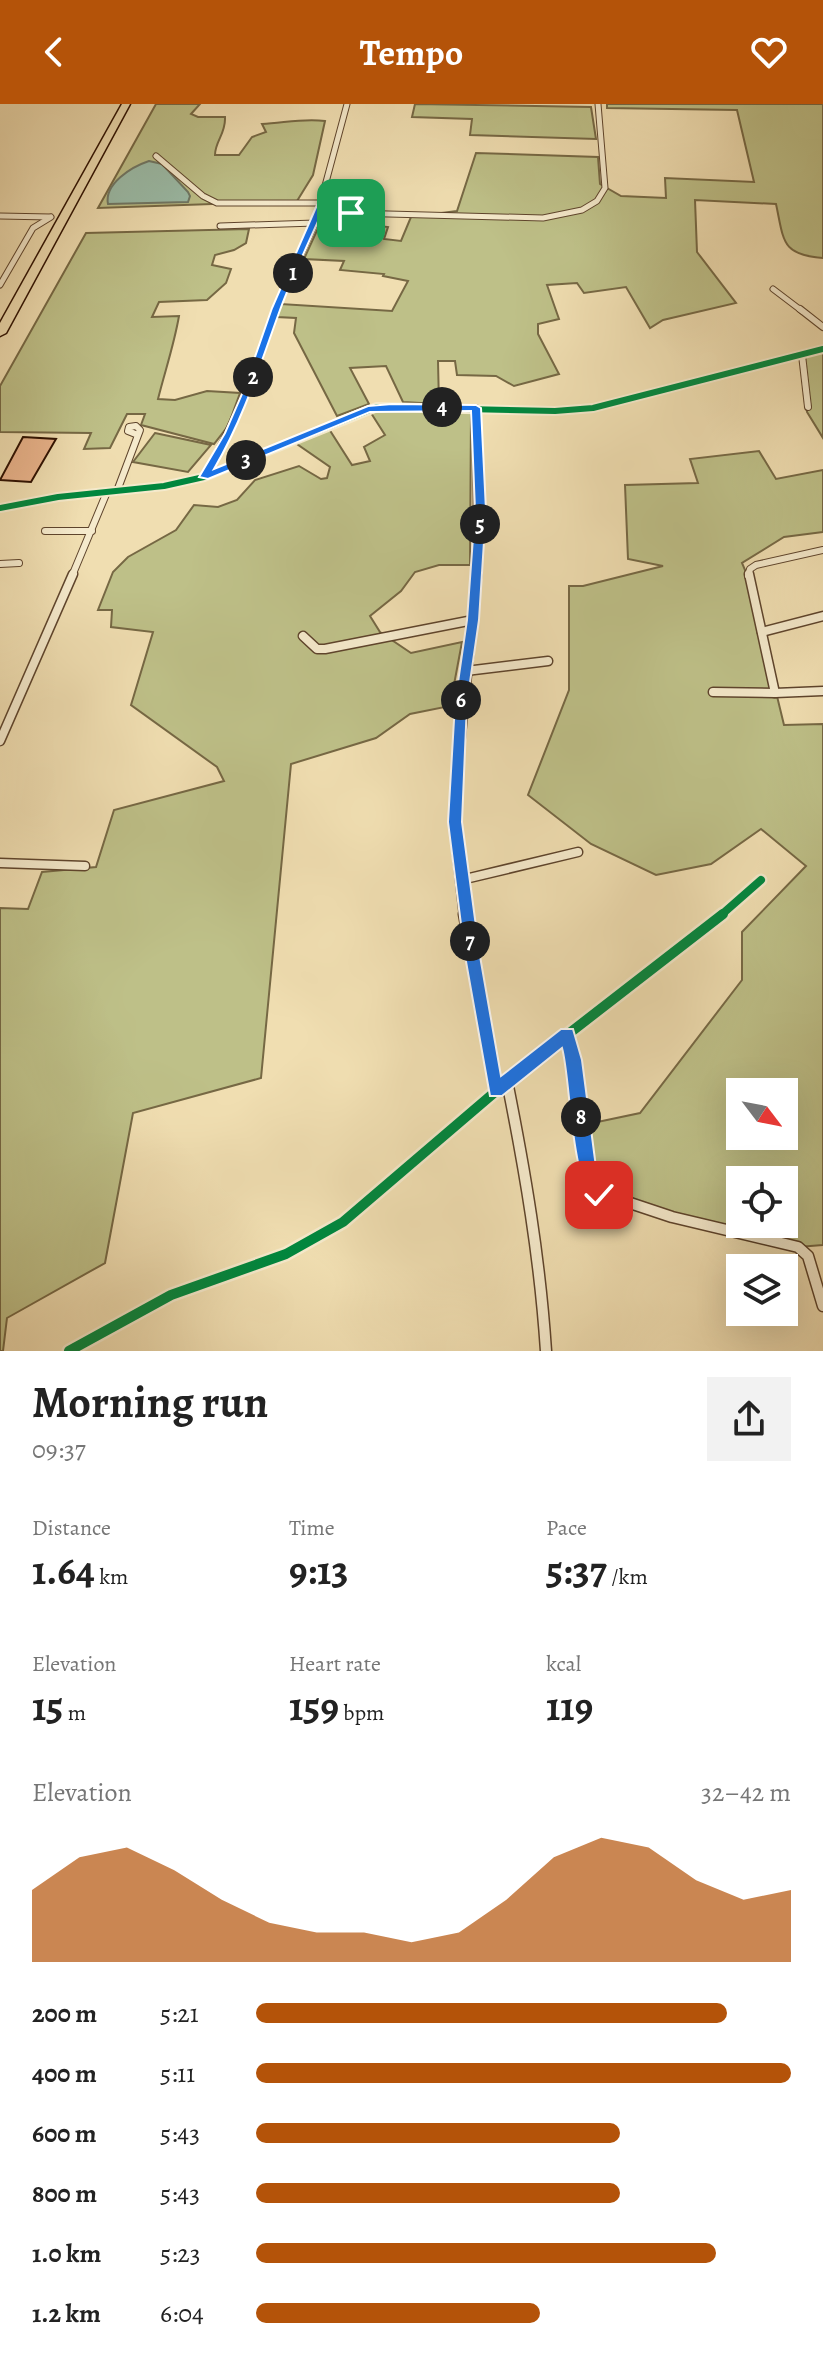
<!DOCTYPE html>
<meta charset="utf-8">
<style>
:root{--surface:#fff;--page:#f2f2f2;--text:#222;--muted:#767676;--accent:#b45309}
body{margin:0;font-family:Alegreya,serif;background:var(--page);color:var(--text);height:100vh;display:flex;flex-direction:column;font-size:30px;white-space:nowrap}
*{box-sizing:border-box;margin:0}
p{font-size:26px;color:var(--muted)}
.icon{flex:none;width:44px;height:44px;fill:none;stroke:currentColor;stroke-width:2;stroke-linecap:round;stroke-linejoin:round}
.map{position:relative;height:1247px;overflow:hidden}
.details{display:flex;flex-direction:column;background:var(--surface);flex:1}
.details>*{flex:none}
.needle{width:52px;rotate:122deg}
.fabs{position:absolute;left:726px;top:974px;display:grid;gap:16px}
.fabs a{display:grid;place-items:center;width:72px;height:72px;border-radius:0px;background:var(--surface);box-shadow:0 8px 32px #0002;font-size:40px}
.pin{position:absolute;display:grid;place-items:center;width:68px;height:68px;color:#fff;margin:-34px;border-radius:16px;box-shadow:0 4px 12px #0006}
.km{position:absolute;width:40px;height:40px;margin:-20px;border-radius:50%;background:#222;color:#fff;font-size:22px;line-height:40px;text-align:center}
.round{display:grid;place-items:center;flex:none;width:84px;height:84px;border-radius:0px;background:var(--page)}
.summary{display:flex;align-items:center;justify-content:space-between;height:136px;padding:0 32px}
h1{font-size:44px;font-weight:700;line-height:60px}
.metrics{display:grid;grid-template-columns:repeat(3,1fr);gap:12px;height:136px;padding:8px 32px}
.metrics div{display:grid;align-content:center}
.metrics b{font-size:40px;font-weight:700}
.metrics small{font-size:22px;font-weight:400}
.metrics p{font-size:22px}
.chart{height:224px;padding:16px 32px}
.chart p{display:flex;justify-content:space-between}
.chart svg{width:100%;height:144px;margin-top:8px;fill:var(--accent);opacity:.7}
ul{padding:0 32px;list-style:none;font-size:26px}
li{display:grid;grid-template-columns:128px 96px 1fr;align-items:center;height:60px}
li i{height:20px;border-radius:10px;background:var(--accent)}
header{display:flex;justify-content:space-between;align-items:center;height:104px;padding:0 32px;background:var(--accent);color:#fff;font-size:36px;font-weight:700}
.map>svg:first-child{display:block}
.green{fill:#bec088;stroke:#766844;stroke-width:2;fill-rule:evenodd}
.water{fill:#9bbca8;stroke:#6f7765;stroke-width:2}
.building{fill:#eab48c;stroke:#2e1000;stroke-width:2}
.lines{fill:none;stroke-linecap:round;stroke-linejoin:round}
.street-far3-casing{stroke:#5e442c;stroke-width:7}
.street-far2-casing{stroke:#5e442c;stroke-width:8}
.street-far1-casing{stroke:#5e442c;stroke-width:11}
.street-casing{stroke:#5e442c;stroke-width:13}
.highway-casing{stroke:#2e1000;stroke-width:3}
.street-far3{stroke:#f5eacc;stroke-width:5}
.street-far2{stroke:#f5eacc;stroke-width:6}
.street-far1{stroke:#f5eacc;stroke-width:8}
.street{stroke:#f5eacc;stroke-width:10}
.highway{fill:#f0deb1;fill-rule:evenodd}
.cycleway-far2-casing{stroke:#f5eacc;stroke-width:10}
.cycleway-far1-casing{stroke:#f5eacc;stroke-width:13}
.cycleway-casing{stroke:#f5eacc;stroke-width:15}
.cycleway-far2{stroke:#00873e;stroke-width:6}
.cycleway-far1{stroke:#00873e;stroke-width:8}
.cycleway{stroke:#00873e;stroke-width:10}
.route{fill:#1a73e8;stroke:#fff;stroke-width:2}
</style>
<header><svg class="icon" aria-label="back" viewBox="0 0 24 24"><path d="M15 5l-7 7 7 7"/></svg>Tempo<svg class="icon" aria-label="heart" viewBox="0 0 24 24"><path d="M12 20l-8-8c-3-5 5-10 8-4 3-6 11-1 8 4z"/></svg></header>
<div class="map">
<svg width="823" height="1247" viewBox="0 0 823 1247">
<rect width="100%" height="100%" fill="#f0deb1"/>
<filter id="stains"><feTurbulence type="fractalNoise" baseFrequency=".0025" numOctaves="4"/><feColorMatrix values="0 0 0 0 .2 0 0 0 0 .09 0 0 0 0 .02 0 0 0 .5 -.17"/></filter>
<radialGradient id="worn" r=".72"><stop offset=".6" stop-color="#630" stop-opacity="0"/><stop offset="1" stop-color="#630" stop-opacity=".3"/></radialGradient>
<g class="green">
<path d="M156,0H200L191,10L198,13H225C226,30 215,37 215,51H239L252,33L266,28L262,20C284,19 303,14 325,17L313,71L297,97L98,104Z"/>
<path d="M415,0L591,3L596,35L470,31L472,15L412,13Z"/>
<path d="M607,0H823V154C781,151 784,137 776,100L695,96L697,148L736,199L663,216L650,224L626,183L584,189L577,179L547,181L559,215L538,220V230L559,270L514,282L496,272L457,271L455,257H438L439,300L403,298L386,262L350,264L369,300L337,312L294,229L296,214L277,213L281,200L392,207L408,177L383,172L384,170L340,166L344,157L304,155L319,122L341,123L345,118L388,123L384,135L401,137L411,113L457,107L476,49L598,53L600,80L621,92L666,94L665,74L754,78L737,6L607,4Z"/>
<path d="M249,125L246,139L234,146L215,151L212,161L231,165L226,179L207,196L159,198L152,213L179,212C174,241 165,267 158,295L175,296L207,287L240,289L228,322L214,340L141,321L145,310H127L110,344L84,345L91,329L0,328V282L86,129Z"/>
<path d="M823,248V334L807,308L804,253Z"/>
<path d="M380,305L471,308L470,461H439L415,468L401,487L370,512L380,528L411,549L462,538L450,602L410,610L376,634L291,660L261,974L133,1009L105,1159L7,1214L3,1247H0V804L28,805L42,768L96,763L114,706L224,677L217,663L131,601L153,528L111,523L112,506H98L113,468L128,453L176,426L194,401L218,403L237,396L255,376L299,362L321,375L327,374L330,363L294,338L329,325L352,361L370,357L364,343L385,331L371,309Z"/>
<path d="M155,329L211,341L188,368L133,358Z"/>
<path d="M759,347L776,375L823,366V428L784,433L742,459L748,473L784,621L823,620V1141L798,1143L672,1113L589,1074L583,1021L640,1009L742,876V828L806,762L761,725L711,760L656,771L591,740L528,691L569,586V482H583L663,462L628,455L625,381L698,379L690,355ZM740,988H784V1032H740ZM740,1076H784V1120H740Z"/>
</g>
<path class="water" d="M149,57L162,60L188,88L190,92L188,98L108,100C104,80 131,63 149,57Z"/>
<path class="building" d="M23,333L56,335L31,378L0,376Z"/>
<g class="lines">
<defs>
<g id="street-far3">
<path d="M156,52L203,92L217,99H321"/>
<path d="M321,101L351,109L543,114L582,106L597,97L605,84L598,0"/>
<path d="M0,112L50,113"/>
<path d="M220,122L315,119"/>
<path d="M0,181L33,124L51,113"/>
<path d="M773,185L802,207"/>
<path d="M275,207L315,119L347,0"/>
</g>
<g id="street-far2">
<path d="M800,205L823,223"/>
<path d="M802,251L808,303"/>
<path d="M476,304L477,472"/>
<path d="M205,372C236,318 256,264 276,205"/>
<path d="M117,387L140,326L136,322L129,323L128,327L138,331"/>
<path d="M0,404L58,393L164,382L204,373L377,303L555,307L593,304L823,245"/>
<path d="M45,427H92"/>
<path d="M0,460L19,459"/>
<path d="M72,472L107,388"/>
<path d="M748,472L750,465L756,461L823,446"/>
</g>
<g id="street-far1">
<path d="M749,470L775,589L823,587"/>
<path d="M762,528L823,512"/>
<path d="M303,532L317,545H325L473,516"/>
<path d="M466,567L548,557"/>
<path d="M713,588L775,589"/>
<path d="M0,637L73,470"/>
<path d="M0,759L85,762"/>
<path d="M461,776L578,748"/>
<path d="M464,812L457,749L455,691L477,470"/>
<path d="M720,812L761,776"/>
</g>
<g id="street">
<path d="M464,810L496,987"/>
<path d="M567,931L574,956L589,1074L594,1087L672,1113L798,1143L808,1152L823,1202"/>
<path d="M507,977C525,1067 540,1155 546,1247"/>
<path d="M69,1247L171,1191L286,1150L343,1118L509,976L723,810"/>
</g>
<path id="highway" d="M122,0H130L6,229L0,232V219Z"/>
</defs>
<use href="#street-far3" class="street-far3-casing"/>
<use href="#street-far2" class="street-far2-casing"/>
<use href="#street-far1" class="street-far1-casing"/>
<use href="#street" class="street-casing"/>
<use href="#highway" class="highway-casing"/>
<use href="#street-far3" class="street-far3"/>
<use href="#street-far2" class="street-far2"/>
<use href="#street-far1" class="street-far1"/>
<use href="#street" class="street"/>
<use href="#highway" class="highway"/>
<defs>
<path id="cycleway-far2" d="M0,404L58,393L164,382L204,373L377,303L555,307L593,304L823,245"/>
<path id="cycleway-far1" d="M720,812L761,776"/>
<path id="cycleway" d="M69,1247L171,1191L286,1150L343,1118L509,976L723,810"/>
</defs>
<use href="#cycleway-far2" class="cycleway-far2-casing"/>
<use href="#cycleway-far1" class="cycleway-far1-casing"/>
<use href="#cycleway" class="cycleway-casing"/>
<use href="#cycleway-far2" class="cycleway-far2"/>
<use href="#cycleway-far1" class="cycleway-far1"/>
<use href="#cycleway" class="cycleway"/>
</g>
<path class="route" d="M321,98L355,109L351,111L324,104C309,138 293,171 280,206C260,261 244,314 214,365L368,302L392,300L476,301L481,304L486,406L479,516L467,599L462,718L480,852L501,972L561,925H573L582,956L597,1071L608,1091L605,1097L599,1099C570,1087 571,975 562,944L502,992H490L465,852L448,718L455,599L467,516L475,406L471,307L370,308L208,375L199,373L225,329L242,290L272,204L317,101Z"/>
<rect width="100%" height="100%" filter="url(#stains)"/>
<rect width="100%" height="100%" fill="url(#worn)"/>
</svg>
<div class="fabs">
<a><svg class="needle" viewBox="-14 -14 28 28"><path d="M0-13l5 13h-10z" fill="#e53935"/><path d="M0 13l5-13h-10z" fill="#767676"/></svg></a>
<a><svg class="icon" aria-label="locate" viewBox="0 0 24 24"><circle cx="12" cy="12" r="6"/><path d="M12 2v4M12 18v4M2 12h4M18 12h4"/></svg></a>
<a><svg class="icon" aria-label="layers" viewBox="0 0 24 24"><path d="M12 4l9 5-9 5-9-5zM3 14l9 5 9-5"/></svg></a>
</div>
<div class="pin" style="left:351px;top:109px;background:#1e9e55"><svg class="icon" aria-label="arrive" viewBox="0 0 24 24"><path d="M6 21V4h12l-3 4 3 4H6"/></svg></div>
<div class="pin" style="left:599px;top:1091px;background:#d93025"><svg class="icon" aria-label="check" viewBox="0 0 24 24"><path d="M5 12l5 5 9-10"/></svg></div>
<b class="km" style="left:293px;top:169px">1</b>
<b class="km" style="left:253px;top:273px">2</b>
<b class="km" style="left:246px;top:356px">3</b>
<b class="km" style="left:442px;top:303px">4</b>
<b class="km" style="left:480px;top:420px">5</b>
<b class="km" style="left:461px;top:596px">6</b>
<b class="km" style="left:470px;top:837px">7</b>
<b class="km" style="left:581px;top:1013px">8</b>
</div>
<section class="details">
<div class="summary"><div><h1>Morning run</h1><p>09:37</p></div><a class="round"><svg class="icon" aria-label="share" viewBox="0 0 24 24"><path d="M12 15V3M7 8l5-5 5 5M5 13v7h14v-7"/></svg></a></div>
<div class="metrics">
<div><p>Distance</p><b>1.64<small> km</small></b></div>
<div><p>Time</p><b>9:13</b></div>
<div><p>Pace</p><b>5:37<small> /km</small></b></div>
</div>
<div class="metrics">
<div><p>Elevation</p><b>15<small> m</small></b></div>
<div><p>Heart rate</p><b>159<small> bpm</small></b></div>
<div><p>kcal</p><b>119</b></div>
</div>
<div class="chart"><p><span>Elevation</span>32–42 m</p>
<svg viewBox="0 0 160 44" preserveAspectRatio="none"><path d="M0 44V22L10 12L20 9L30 16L40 25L50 32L60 35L70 35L80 38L90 35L100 25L110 12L120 6L130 9L140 19L150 25L160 22V44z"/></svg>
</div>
<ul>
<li><b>200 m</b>5:21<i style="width:88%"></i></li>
<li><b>400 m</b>5:11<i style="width:100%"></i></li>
<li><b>600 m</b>5:43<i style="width:68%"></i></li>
<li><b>800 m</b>5:43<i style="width:68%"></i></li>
<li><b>1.0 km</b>5:23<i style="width:86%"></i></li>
<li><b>1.2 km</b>6:04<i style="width:53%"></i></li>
</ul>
</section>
